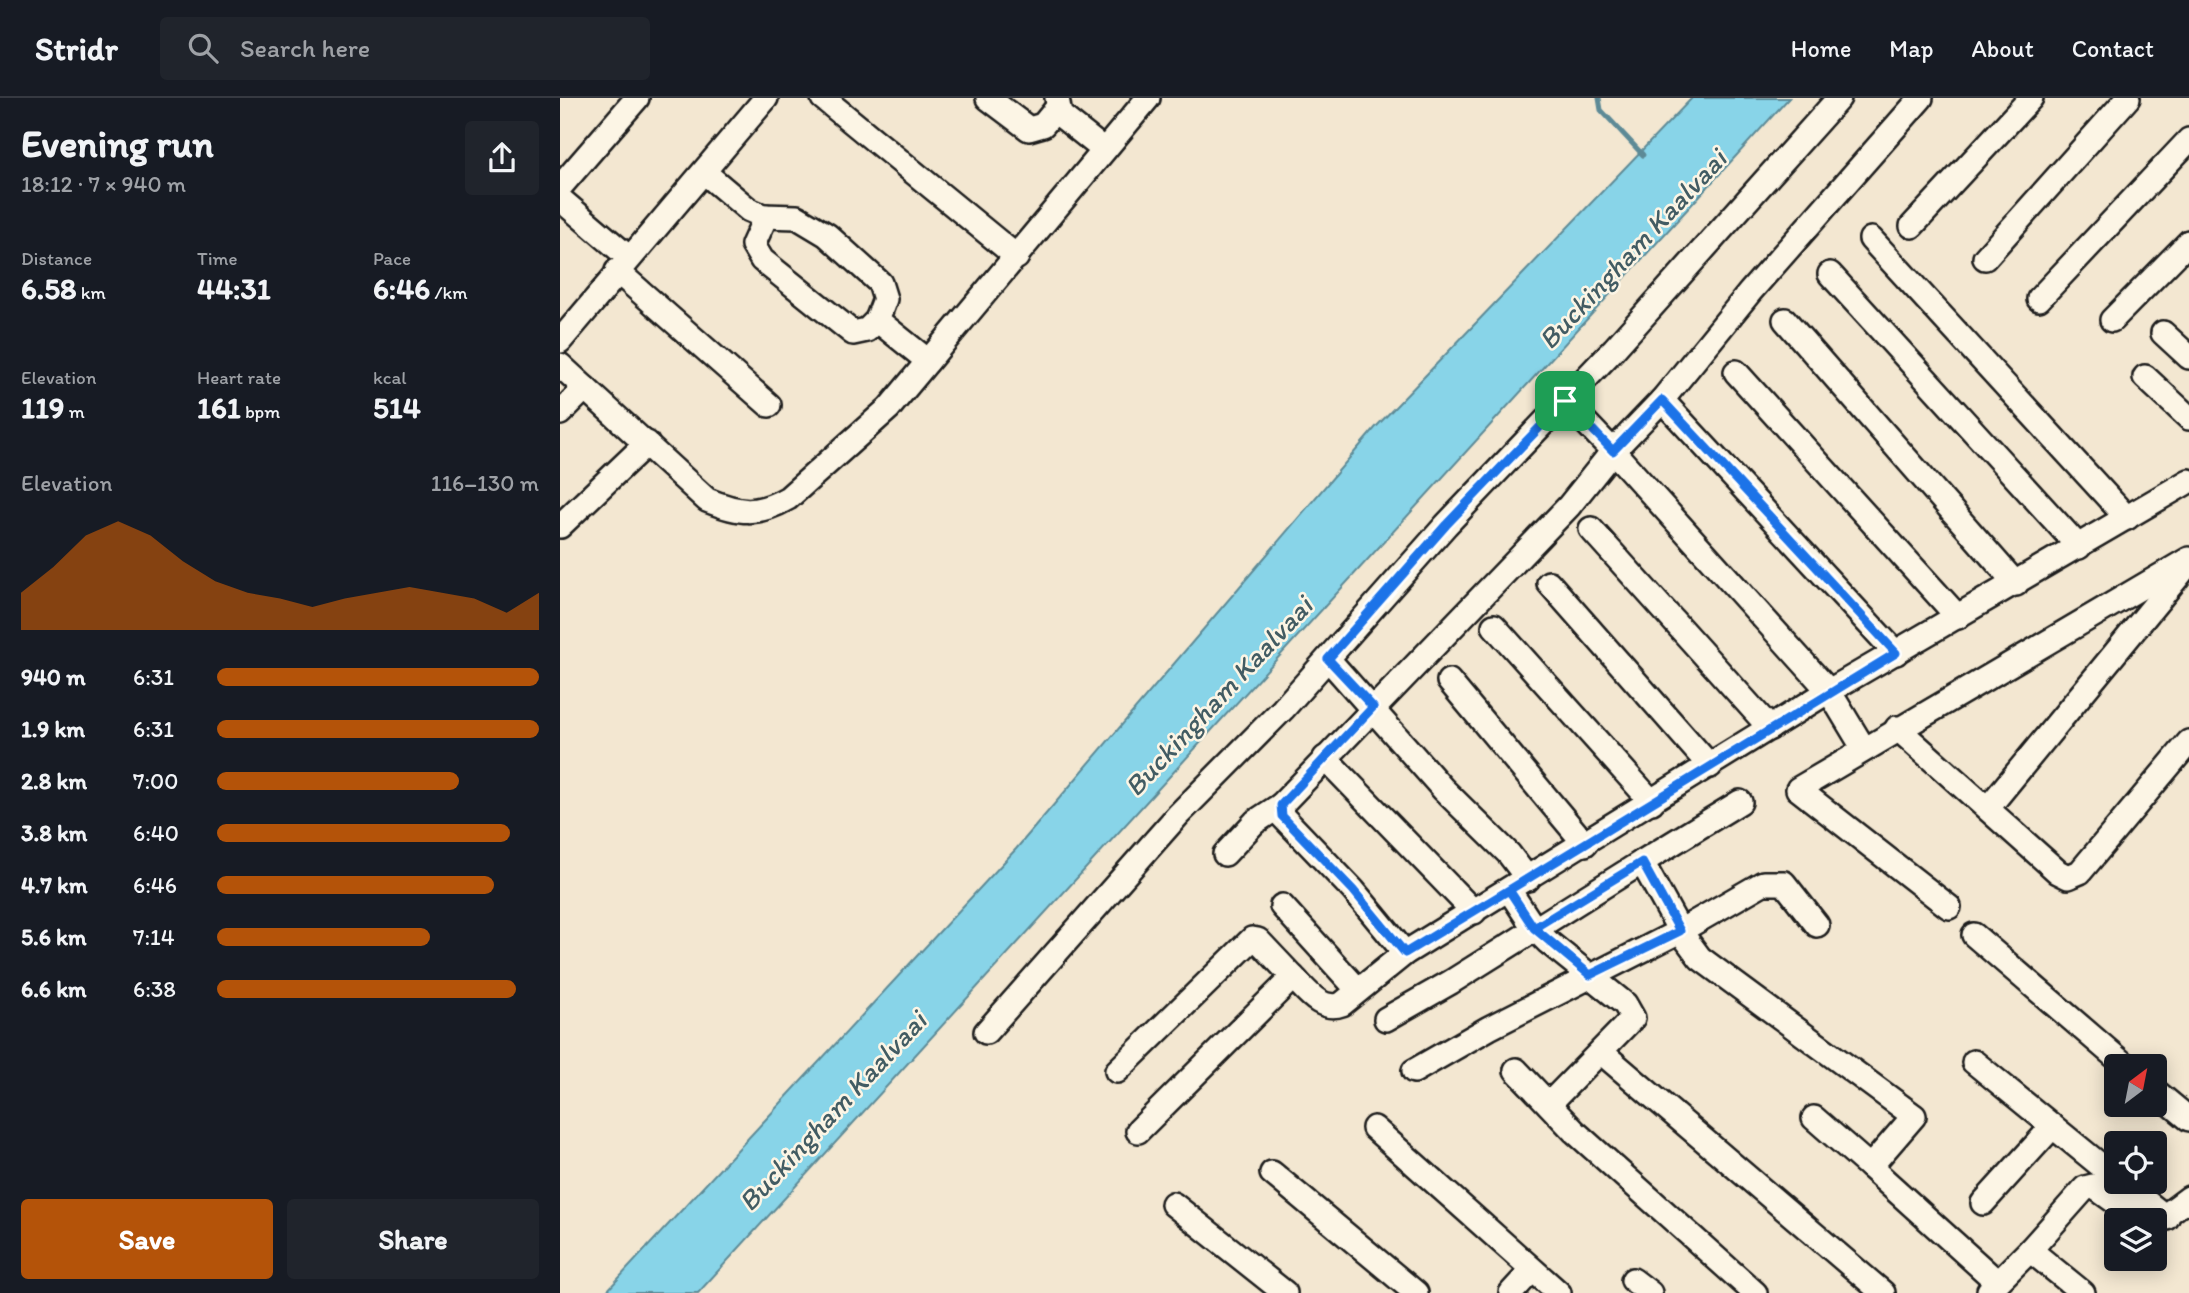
<!DOCTYPE html>
<meta charset="utf-8">
<style>
:root{--surface:#171b24;--page:#20242c;--text:#f1f3f6;--muted:#9ea1a6;--line:#363941;--accent:#b45309}
body{margin:0;font-family:Itim,sans-serif;background:var(--page);color:var(--text);height:100vh;display:flex;flex-direction:column;font-size:26px;white-space:nowrap}
*{box-sizing:border-box;margin:0}
p{font-size:23px;color:var(--muted)}
.icon{flex:none;width:38px;height:38px;fill:none;stroke:currentColor;stroke-width:2;stroke-linecap:round;stroke-linejoin:round}
.map{position:relative;flex:1;overflow:hidden}
.side{display:flex;flex-direction:column;background:var(--surface);width:560px}
.side>*{flex:none}
.needle{width:46px;rotate:32deg}
.fabs{position:absolute;left:1544px;top:956px;display:grid;gap:14px}
.fabs a{display:grid;place-items:center;width:63px;height:63px;border-radius:7px;background:var(--surface);box-shadow:0 4px 18px #0003;font-size:35px}
.pin{position:absolute;display:grid;place-items:center;width:60px;height:60px;color:#fff;margin:-30px;border-radius:14px;box-shadow:0 4px 10px #0006}
.round{display:grid;place-items:center;flex:none;width:74px;height:74px;border-radius:7px;background:var(--page)}
.head{display:flex;align-items:center;justify-content:space-between;height:119px;padding:0 21px}
h1{font-size:38px;font-weight:800;line-height:52px}
.figures{display:grid;grid-template-columns:repeat(3,1fr);gap:10px;height:119px;padding:7px 21px}
.figures div{display:grid;align-content:center}
.figures b{font-size:30px;font-weight:800}
.figures small{font-size:19px;font-weight:400}
.figures p{font-size:19px}
.chart{height:196px;padding:14px 21px}
.chart p{display:flex;justify-content:space-between}
.chart svg{width:100%;height:126px;margin-top:7px;fill:var(--accent);opacity:.7}
.action{display:flex;gap:14px;margin-top:auto;padding:14px 21px}
.action a{flex:1;height:80px;border-radius:7px;background:var(--accent);color:#fff;font-size:28px;font-weight:800;line-height:80px;text-align:center}
.action a+a{background:var(--page);color:var(--text)}
ul{padding:0 21px;list-style:none;font-size:23px}
li{display:grid;grid-template-columns:112px 84px 1fr;align-items:center;height:52px}
li i{height:18px;border-radius:9px;background:var(--accent)}
header{display:flex;align-items:center;gap:42px;box-sizing:border-box;height:98px;padding:0 35px;background:var(--surface);border-bottom:2px solid var(--line)}
header strong{font-size:33px}
nav{display:flex;gap:38px;margin-inline-start:auto;font-size:24px}
.search{width:490px;height:63px;background:var(--page);display:flex;align-items:center;gap:18px;box-sizing:border-box;padding:0 24px;border-radius:7px;color:var(--muted);font-size:26px}
main{display:flex;flex:1;min-height:0}
.map>svg:first-child{display:block}
.water{fill:#88d4e8;stroke:#5d8a96;stroke-width:2}
.lines{fill:none;stroke-linecap:round;stroke-linejoin:round}
.stream{stroke:#5d8a96;stroke-width:5}
.minor-casing{stroke:#1c1c1c;stroke-width:28}
.minor{stroke:#fcf5e5;stroke-width:23}
.route-casing{stroke:#fff;stroke-width:14}
.route{stroke:#1a73e8;stroke-width:9}
.labels{text-anchor:middle;stroke-width:5;stroke-linejoin:round;paint-order:stroke}
.water-label{font-size:28px;font-style:italic;fill:#425c63;stroke:#fcf5e5}
</style>
<header>
<strong>Stridr</strong>
<div class="search"><svg class="icon" aria-label="search" viewBox="0 0 24 24"><circle cx="10" cy="10" r="6"/><path d="M15 15l6 6"/></svg>Search here</div>
<nav><a>Home</a><a>Map</a><a>About</a><a>Contact</a></nav>
</header>
<main>
<section class="side">
<div class="head"><div><h1>Evening run</h1><p>18:12 · 7 × 940 m</p></div><a class="round"><svg class="icon" aria-label="share" viewBox="0 0 24 24"><path d="M12 15V3M7 8l5-5 5 5M5 13v7h14v-7"/></svg></a></div>
<div class="figures">
<div><p>Distance</p><b>6.58<small> km</small></b></div>
<div><p>Time</p><b>44:31</b></div>
<div><p>Pace</p><b>6:46<small> /km</small></b></div>
</div>
<div class="figures">
<div><p>Elevation</p><b>119<small> m</small></b></div>
<div><p>Heart rate</p><b>161<small> bpm</small></b></div>
<div><p>kcal</p><b>514</b></div>
</div>
<div class="chart"><p><span>Elevation</span>116–130 m</p>
<svg viewBox="0 0 160 44" preserveAspectRatio="none"><path d="M0 44V31L10 22L20 11L30 6L40 11L50 20L60 27L70 31L80 33L90 36L100 33L110 31L120 29L130 31L140 33L150 38L160 31V44z"/></svg>
</div>
<ul>
<li><b>940 m</b>6:31<i style="width:100%"></i></li>
<li><b>1.9 km</b>6:31<i style="width:100%"></i></li>
<li><b>2.8 km</b>7:00<i style="width:75%"></i></li>
<li><b>3.8 km</b>6:40<i style="width:91%"></i></li>
<li><b>4.7 km</b>6:46<i style="width:86%"></i></li>
<li><b>5.6 km</b>7:14<i style="width:66%"></i></li>
<li><b>6.6 km</b>6:38<i style="width:93%"></i></li>
</ul>
<div class="action"><a>Save</a><a>Share</a></div>
</section>
<div class="map">
<svg width="1629" height="1195" viewBox="0 0 1629 1195">
<rect width="100%" height="100%" fill="#f3e7d1"/>
<filter id="ink" filterUnits="userSpaceOnUse"><feTurbulence type="fractalNoise" baseFrequency=".0143" numOctaves="2"/><feDisplacementMap in="SourceGraphic" scale="14" xChannelSelector="R" yChannelSelector="G"/><feConvolveMatrix kernelMatrix="1 2 1 2 8 2 1 2 1" color-interpolation-filters="sRGB"/></filter>
<g filter="url(#ink)">
<path class="water" d="M1132,0H1229L138,1195H45L456,751L815,330Z"/>
<g class="lines">
<path class="stream" d="M1039,0L1041,12L1083,57"/>
<defs>
<g id="minor">
<path d="M263,0L457,159"/>
<path d="M428,0L469,31L483,27L497,10"/>
<path d="M497,0L500,17L544,52"/>
<path d="M144,74L189,112L203,118L237,119L267,137L320,185L325,201L317,222L368,263"/>
<path d="M0,89L77,0"/>
<path d="M0,101L68,159"/>
<path d="M206,118L193,147L202,162L293,235L307,232L317,222"/>
<path d="M1352,128L1471,0"/>
<path d="M1311,141L1567,420"/>
<path d="M1425,160L1568,0"/>
<path d="M57,173L209,307"/>
<path d="M1270,176L1519,449"/>
<path d="M1479,201L1629,42"/>
<path d="M1225,222L1456,486"/>
<path d="M1552,222L1629,144"/>
<path d="M1603,235L1629,259"/>
<path d="M0,243L206,0"/>
<path d="M0,267L147,402C179,415 197,418 228,400L329,310L588,0"/>
<path d="M1176,274L1398,519"/>
<path d="M1585,279L1629,320"/>
<path d="M1102,302L1336,555"/>
<path d="M0,315L25,290"/>
<path d="M0,428L87,345"/>
<path d="M1031,431L1210,630"/>
<path d="M989,485L1150,668"/>
<path d="M934,528L1092,704"/>
<path d="M768,561L883,691L949,756L968,781"/>
<path d="M889,583L1025,746"/>
<path d="M1337,630L1498,774L1508,779L1520,774L1629,644"/>
<path d="M1304,651L1269,593L1053,353L1102,302L1190,194L1361,0"/>
<path d="M765,660L914,814"/>
<path d="M1428,710L1625,470"/>
<path d="M665,756L695,724L721,707"/>
<path d="M1082,764L1180,704"/>
<path d="M949,792L974,830L988,844L1065,906L1073,920L989,1006"/>
<path d="M722,808L798,892"/>
<path d="M1389,809L1238,691L1629,461"/>
<path d="M1414,837L1566,968"/>
<path d="M845,855L793,792L722,718L721,707L1009,408L1053,353L1005,303"/>
<path d="M826,921L891,884L1082,764L1120,833L1140,860L1354,1018L1310,1069L1436,1183"/>
<path d="M426,934L618,717L723,611L886,427L1054,251L1279,0"/>
<path d="M1041,954L1323,1195"/>
<path d="M1414,964L1556,1080"/>
<path d="M956,972L1014,1033L1195,1195"/>
<path d="M557,973L692,841L698,842L733,879"/>
<path d="M854,973L929,930L1120,833L1203,785H1224L1257,827"/>
<path d="M1594,992L1629,1021"/>
<path d="M1254,1020L1310,1069"/>
<path d="M814,1030L999,1195"/>
<path d="M578,1033L733,879C747,893 761,914 782,906L845,855L1269,593L1629,383"/>
<path d="M712,1075L856,1195"/>
<path d="M1560,1083L1607,1120"/>
<path d="M1423,1105L1492,1029"/>
<path d="M613,1106L725,1195"/>
<path d="M1594,1126L1629,1100"/>
<path d="M1470,1152L1523,1195"/>
<path d="M1073,1182L1090,1195"/>
<path d="M1429,1193L1470,1152L1525,1090L1533,1088L1581,1122"/>
<path d="M951,1195L972,1172"/>
</g>
</defs>
<use href="#minor" class="minor-casing"/>
<use href="#minor" class="minor"/>
</g>
</g>
<g class="lines" filter="url(#ink)">
<defs>
<path id="route" d="M1005,303L886,427L768,561L813,609L721,707L722,718L793,792L845,855L949,792L974,830L1030,877L1120,833L1082,764L974,830L949,792L1336,555L1102,302L1053,353L1005,303"/>
</defs>
<use href="#route" class="route-casing"/>
<use href="#route" class="route"/>
</g>
<g class="labels">
<g class="water-label">
<text transform="translate(1072 151) rotate(-47)" y="10">Buckingham Kaalvaai</text>
<text transform="translate(658 598) rotate(-47)" y="10">Buckingham Kaalvaai</text>
<text transform="translate(272 1013) rotate(-47)" y="10">Buckingham Kaalvaai</text>
</g>
</g>
</svg>
<div class="fabs">
<a><svg class="needle" viewBox="-14 -14 28 28"><path d="M0-13l5 13h-10z" fill="#e53935"/><path d="M0 13l5-13h-10z" fill="#9ea1a6"/></svg></a>
<a><svg class="icon" aria-label="locate" viewBox="0 0 24 24"><circle cx="12" cy="12" r="6"/><path d="M12 2v4M12 18v4M2 12h4M18 12h4"/></svg></a>
<a><svg class="icon" aria-label="layers" viewBox="0 0 24 24"><path d="M12 4l9 5-9 5-9-5zM3 14l9 5 9-5"/></svg></a>
</div>
<div class="pin" style="left:1005px;top:303px;background:#1e9e55"><svg class="icon" aria-label="arrive" viewBox="0 0 24 24"><path d="M6 21V4h12l-3 4 3 4H6"/></svg></div>
</div>
</main>
